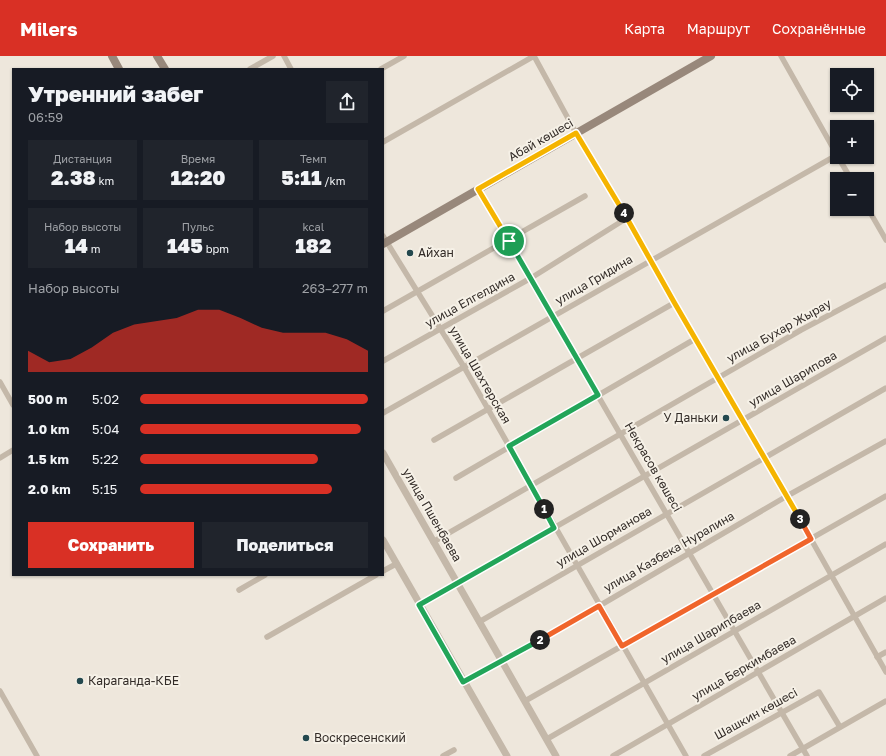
<!DOCTYPE html>
<html lang="ru">
<meta charset="utf-8">
<style>
:root{--surface:#171b24;--page:#20242c;--text:#f1f3f6;--muted:#9ea1a6;--accent:#d93025}
body{margin:0;font-family:"Golos Text",sans-serif;background:var(--page);color:var(--text);height:100vh;display:flex;flex-direction:column;font-size:15px;white-space:nowrap}
*{box-sizing:border-box;margin:0}
p{font-size:13px;color:var(--muted)}
.icon{flex:none;width:22px;height:22px;fill:none;stroke:currentColor;stroke-width:2;stroke-linecap:round;stroke-linejoin:round}
.map{position:relative;flex:1;overflow:hidden}
.drawer{position:absolute;left:12px;top:12px;width:372px;height:508px;display:flex;flex-direction:column;background:var(--surface);border-radius:0px;box-shadow:0 1px 3px #0004}
.drawer>*{flex:none}
.buttons{position:absolute;left:830px;top:12px;display:grid;gap:8px}
.buttons a{display:grid;place-items:center;width:44px;height:44px;border-radius:0px;background:var(--surface);box-shadow:0 1px 3px #0004;font-size:20px}
.pin{position:absolute;display:grid;place-items:center;width:34px;height:34px;color:#fff;margin:-17px;border:2px solid #fff;border-radius:50%;box-shadow:0 1px 4px #0007}
.km{position:absolute;width:20px;height:20px;margin:-10px;border-radius:50%;background:#222;color:#fff;font-size:11px;line-height:20px;text-align:center}
.round{display:grid;place-items:center;flex:none;width:42px;height:42px;border-radius:0px;background:var(--page)}
.headline{display:flex;align-items:center;justify-content:space-between;height:68px;padding:0 16px}
h1{font-size:22px;font-weight:800;line-height:30px}
.metrics{display:grid;grid-template-columns:repeat(3,1fr);gap:6px;height:68px;padding:4px 16px}
.metrics div{display:grid;align-content:center;border-radius:0px;background:var(--page);text-align:center}
.metrics b{font-size:20px;font-weight:800}
.metrics small{font-size:11px;font-weight:400}
.metrics p{font-size:11px}
.chart{height:112px;padding:8px 16px}
.chart p{display:flex;justify-content:space-between}
.chart svg{width:100%;height:72px;margin-top:4px;fill:var(--accent);opacity:.7}
.cta{display:flex;gap:8px;margin-top:auto;padding:8px 16px}
.cta a{flex:1;height:46px;border-radius:0px;background:var(--accent);color:#fff;font-size:16px;font-weight:800;line-height:46px;text-align:center}
.cta a+a{background:var(--page);color:var(--text)}
ul{padding:0 16px;list-style:none;font-size:13px}
li{display:grid;grid-template-columns:64px 48px 1fr;align-items:center;height:30px}
li i{height:10px;border-radius:5px;background:var(--accent)}
header{display:flex;align-items:center;gap:24px;box-sizing:border-box;height:56px;padding:0 20px;background:var(--accent);color:#fff}
header strong{font-size:19px}
nav{display:flex;gap:22px;margin-inline-start:auto;font-size:14px}
.map>svg:first-child{display:block}
.lines{fill:none;stroke-linecap:round;stroke-linejoin:round}
.minor{stroke:#c4b8a9;stroke-width:5.5}
.tertiary{stroke:#c4b8a9;stroke-width:7}
.secondary{stroke:#98887b;stroke-width:8}
.split-1-casing{stroke:#fff;stroke-width:8}
.split-2-casing{stroke:#fff;stroke-width:8}
.split-3-casing{stroke:#fff;stroke-width:8}
.split-4-casing{stroke:#fff;stroke-width:8}
.split-5-casing{stroke:#fff;stroke-width:8}
.split-1{stroke:#22a559;stroke-width:5}
.split-2{stroke:#22a559;stroke-width:5}
.split-3{stroke:#f0652b;stroke-width:5}
.split-4{stroke:#f5b400;stroke-width:5}
.split-5{stroke:#f5b400;stroke-width:5}
.poi-dot{fill:#23484e;stroke:#f6f1e7;stroke-width:1.5}
.labels{text-anchor:middle;stroke-width:4;stroke-linejoin:round;paint-order:stroke}
.street-label{font-size:12px;fill:#332c28;stroke:#f6f1e7}
.poi-label{font-size:12px;fill:#332c28;stroke:#f6f1e7;text-anchor:start}
</style>
<header>
<strong>Milers</strong>
<nav><a>Карта</a><a>Маршрут</a><a>Сохранённые</a></nav>
</header>
<div class="map">
<svg width="886" height="700" viewBox="0 0 886 700">
<rect width="100%" height="100%" fill="#eee7dc"/>
<g class="lines">
<g class="minor">
<path d="M284,0L291,13"/>
<path d="M534,0L576,77L627,162L674,247L764,400L886,616"/>
<path d="M781,0L837,99"/>
<path d="M250,13L273,0"/>
<path d="M381,13L404,0"/>
<path d="M383,86L534,0"/>
<path d="M838,101L851,123"/>
<path d="M478,133L807,700"/>
<path d="M867,151L886,184"/>
<path d="M383,180L464,311L686,700"/>
<path d="M383,255L585,140"/>
<path d="M383,305L531,222L627,162"/>
<path d="M0,326L13,349"/>
<path d="M383,357L837,99"/>
<path d="M434,384L674,247"/>
<path d="M0,402L13,394"/>
<path d="M456,422L695,283"/>
<path d="M433,486L801,274L886,229"/>
<path d="M383,515L396,508"/>
<path d="M239,534L265,519"/>
<path d="M419,549L886,282"/>
<path d="M479,566L886,332"/>
<path d="M267,581L376,519"/>
<path d="M877,601L886,596"/>
<path d="M463,626L599,550L787,440L886,385"/>
<path d="M0,635L37,700"/>
<path d="M525,645L886,440"/>
<path d="M547,683L886,488"/>
<path d="M443,700L454,694"/>
<path d="M613,700L886,542"/>
<path d="M704,700L819,636L840,671"/>
<path d="M790,700L886,645"/>
</g>
<g class="tertiary">
<path d="M383,397L556,700"/>
<path d="M383,484L507,700"/>
</g>
<g class="secondary">
<path d="M112,0L119,13"/>
<path d="M157,0L165,13"/>
<path d="M383,188L711,0"/>
</g>
</g>
<g class="lines">
<defs>
<path id="split-1" d="M509,185L598,339L509,390L544,453"/>
<path id="split-2" d="M540,584L463,626L419,549L554,472L544,453"/>
<path id="split-3" d="M540,584L599,550L622,590L811,483L800,463"/>
<path id="split-4" d="M624,157L674,246L800,463"/>
<path id="split-5" d="M509,185L478,133L576,77L624,157"/>
</defs>
<use href="#split-1" class="split-1-casing"/>
<use href="#split-2" class="split-2-casing"/>
<use href="#split-3" class="split-3-casing"/>
<use href="#split-4" class="split-4-casing"/>
<use href="#split-5" class="split-5-casing"/>
<use href="#split-1" class="split-1"/>
<use href="#split-2" class="split-2"/>
<use href="#split-3" class="split-3"/>
<use href="#split-4" class="split-4"/>
<use href="#split-5" class="split-5"/>
</g>
<g class="poi-dot">
<circle cx="410" cy="197" r="4"/>
<circle cx="726" cy="362" r="4"/>
<circle cx="80" cy="625" r="4"/>
<circle cx="306" cy="682" r="4"/>
</g>
<g class="labels">
<g class="street-label">
<text transform="translate(541 84) rotate(-30)" y="4">Абай көшесі</text>
<text transform="translate(594 224) rotate(-30)" y="4">улица Гридина</text>
<text transform="translate(470 244) rotate(-29)" y="4">улица Елгелдина</text>
<text transform="translate(779 275) rotate(-29)" y="4">улица Бухар Жырау</text>
<text transform="translate(480 319) rotate(60)" y="4">улица Шахтерская</text>
<text transform="translate(793 323) rotate(-30)" y="4">улица Шарипова</text>
<text transform="translate(653 411) rotate(60)" y="4">Некрасов көшесі</text>
<text transform="translate(432 459) rotate(60)" y="4">улица Пшенбаева</text>
<text transform="translate(604 481) rotate(-30)" y="4">улица Шорманова</text>
<text transform="translate(669 496) rotate(-30)" y="4">улица Казбека Нуралина</text>
<text transform="translate(711 576) rotate(-30)" y="4">улица Шарипбаева</text>
<text transform="translate(744 612) rotate(-30)" y="4">улица Беркимбаева</text>
<text transform="translate(756 658) rotate(-29)" y="4">Шашкин көшесі</text>
</g>
<g class="poi-label">
<text x="418" y="201">Айхан</text>
<text x="718" y="366" text-anchor="end">У Даньки</text>
<text x="88" y="629">Караганда-КБЕ</text>
<text x="314" y="686">Воскресенский</text>
</g>
</g>
</svg>
<div class="buttons">
<a><svg class="icon" aria-label="locate" viewBox="0 0 24 24"><circle cx="12" cy="12" r="6"/><path d="M12 2v4M12 18v4M2 12h4M18 12h4"/></svg></a>
<a>+</a>
<a>−</a>
</div>
<div class="pin" style="left:509px;top:185px;background:#1e9e55"><svg class="icon" aria-label="arrive" viewBox="0 0 24 24"><path d="M6 21V4h12l-3 4 3 4H6"/></svg></div>
<b class="km" style="left:544px;top:453px">1</b>
<b class="km" style="left:540px;top:584px">2</b>
<b class="km" style="left:800px;top:463px">3</b>
<b class="km" style="left:624px;top:157px">4</b>
<section class="drawer">
<div class="headline"><div><h1>Утренний забег</h1><p>06:59</p></div><a class="round"><svg class="icon" aria-label="share" viewBox="0 0 24 24"><path d="M12 15V3M7 8l5-5 5 5M5 13v7h14v-7"/></svg></a></div>
<div class="metrics">
<div><p>Дистанция</p><b>2.38<small> km</small></b></div>
<div><p>Время</p><b>12:20</b></div>
<div><p>Темп</p><b>5:11<small> /km</small></b></div>
</div>
<div class="metrics">
<div><p>Набор высоты</p><b>14<small> m</small></b></div>
<div><p>Пульс</p><b>145<small> bpm</small></b></div>
<div><p>kcal</p><b>182</b></div>
</div>
<div class="chart"><p><span>Набор высоты</span>263–277 m</p>
<svg viewBox="0 0 160 44" preserveAspectRatio="none"><path d="M0 44V31L10 38L20 36L30 29L40 20L50 15L60 13L70 11L80 6L90 6L100 11L110 17L120 20L130 20L140 20L150 24L160 31V44z"/></svg>
</div>
<ul>
<li><b>500 m</b>5:02<i style="width:100%"></i></li>
<li><b>1.0 km</b>5:04<i style="width:97%"></i></li>
<li><b>1.5 km</b>5:22<i style="width:78%"></i></li>
<li><b>2.0 km</b>5:15<i style="width:84%"></i></li>
</ul>
<div class="cta"><a>Сохранить</a><a>Поделиться</a></div>
</section>
</div>
